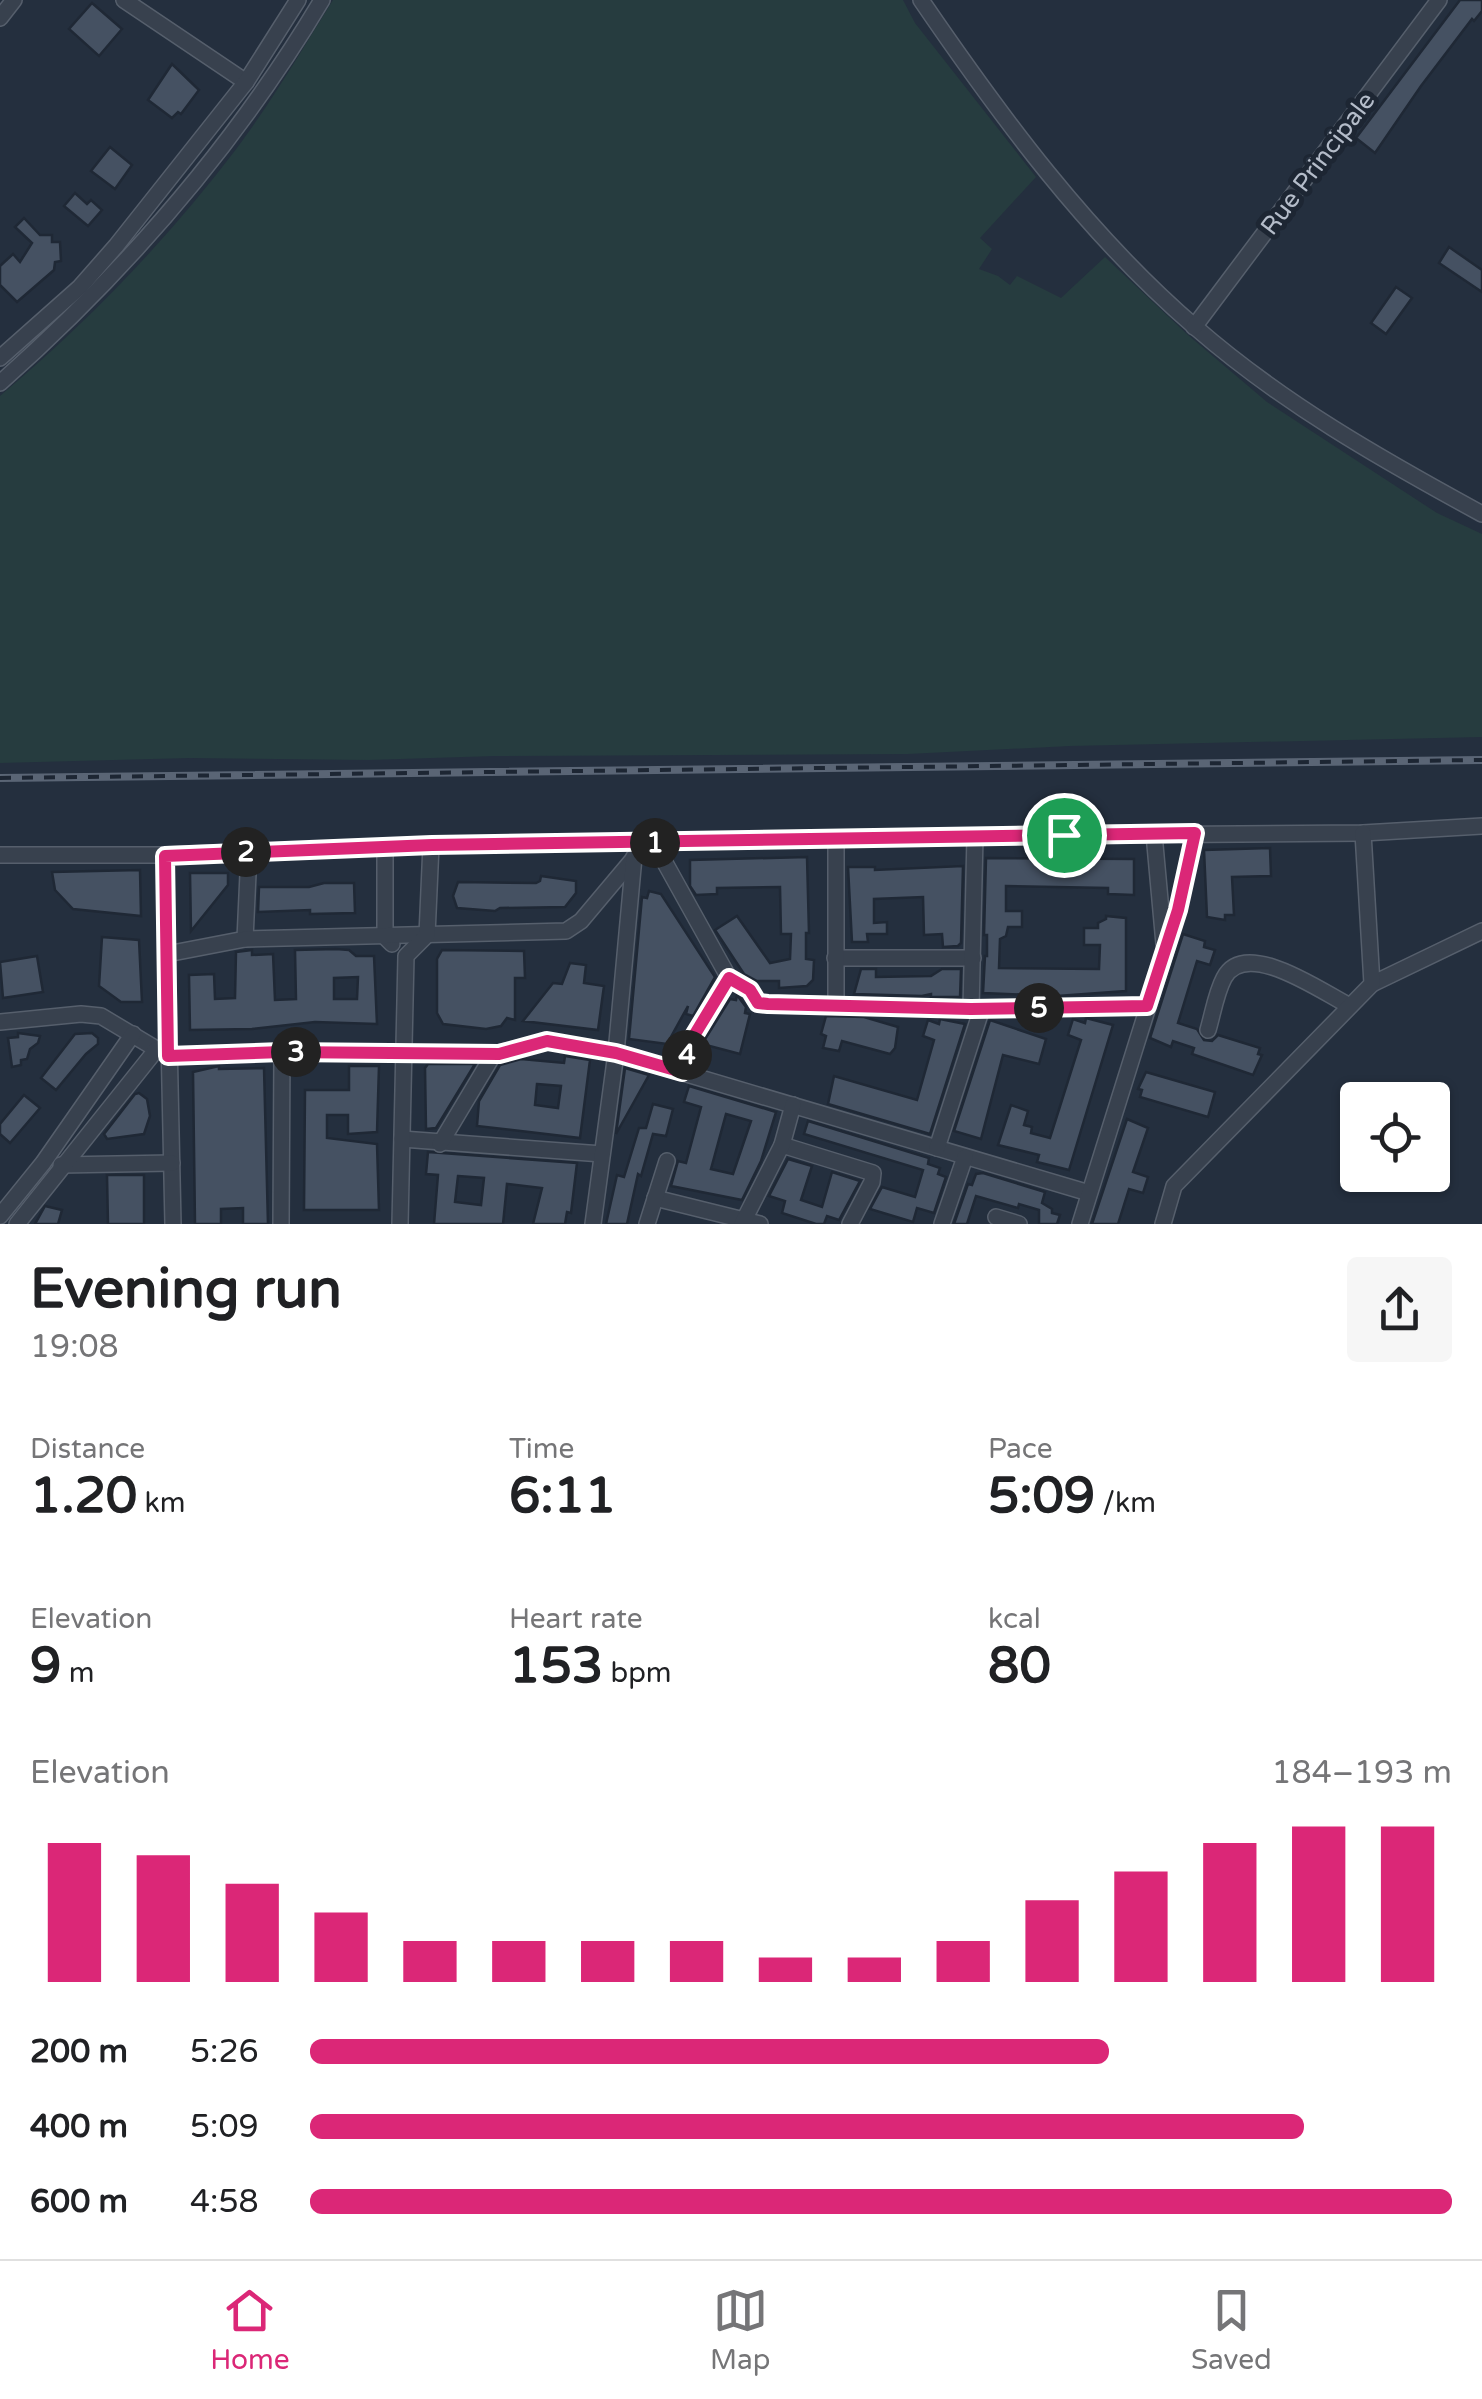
<!DOCTYPE html>
<meta charset="utf-8">
<style>
:root{--surface:#fff;--page:#f6f6f6;--text:#202124;--muted:#757577;--line:#e0e0e0;--accent:#db2777}
body{margin:0;font-family:"Varela Round",sans-serif;background:var(--page);color:var(--text);height:100vh;display:flex;flex-direction:column;font-size:38px;white-space:nowrap}
*{box-sizing:border-box;margin:0}
p{font-size:32px;color:var(--muted)}
.icon{flex:none;width:55px;height:55px;fill:none;stroke:currentColor;stroke-width:2;stroke-linecap:round;stroke-linejoin:round}
.map{position:relative;height:1224px;overflow:hidden}
.details{display:flex;flex-direction:column;background:var(--surface);flex:1}
.details>*{flex:none}
.buttons{position:absolute;left:1340px;top:1082px;display:grid;gap:20px}
.buttons a{display:grid;place-items:center;width:110px;height:110px;border-radius:10px;background:var(--surface);box-shadow:0 2px 8px #0004;font-size:50px}
.pin{position:absolute;display:grid;place-items:center;width:85px;height:85px;color:#fff;margin:-42px;border:5px solid #fff;border-radius:50%;box-shadow:0 2px 10px #0007}
.km{position:absolute;width:50px;height:50px;margin:-25px;border-radius:50%;background:#222;color:#fff;font-size:28px;line-height:50px;text-align:center}
.round{display:grid;place-items:center;flex:none;width:105px;height:105px;border-radius:10px;background:var(--page)}
.headline{display:flex;align-items:center;justify-content:space-between;height:170px;padding:0 30px}
h1{font-size:55px;font-weight:700;line-height:75px}
.figures{display:grid;grid-template-columns:repeat(3,1fr);gap:15px;height:170px;padding:10px 30px}
.figures div{display:grid;align-content:center}
.figures b{font-size:50px;font-weight:700}
.figures small{font-size:28px;font-weight:400}
.figures p{font-size:28px}
.chart{height:280px;padding:20px 30px}
.chart p{display:flex;justify-content:space-between}
.chart svg{width:100%;height:180px;margin-top:10px;stroke:var(--accent);stroke-width:6}
ul{padding:0 30px;list-style:none;font-size:32px}
li{display:grid;grid-template-columns:160px 120px 1fr;align-items:center;height:75px}
li i{height:25px;border-radius:12px;background:var(--accent)}
.dock{display:flex;justify-content:space-around;align-items:center;height:140px;border-top:2px solid var(--line);background:var(--surface);font-size:28px;color:var(--muted)}
.dock a{display:grid;justify-items:center;gap:5px}
.dock .selected{color:var(--accent)}
.map>svg:first-child{display:block}
.green{fill:#263c3f}
.building{fill:#455162;stroke:#1f2835;stroke-width:2.5;fill-rule:evenodd}
.lines{fill:none;stroke-linecap:round;stroke-linejoin:round}
.minor-casing{stroke:#565f6c;stroke-width:18}
.minor{stroke:#38414e;stroke-width:15}
.rail-casing{stroke:#5a6575;stroke-width:8}
.rail{stroke:#1d2633;stroke-width:4;stroke-dasharray:11;stroke-linecap:butt}
.route-casing{stroke:#fff;stroke-width:20}
.route{stroke:#db2777;stroke-width:12}
.labels{text-anchor:middle;stroke-width:10;stroke-linejoin:round;paint-order:stroke}
.street-label{font-size:25px;fill:#b4bcc9;stroke:#1d2633}
</style>
<div class="map">
<svg width="1482" height="1224" viewBox="0 0 1482 1224">
<rect width="100%" height="100%" fill="#242f3e"/>
<path class="green" d="M333,0H903L915,23L1036,177L980,238L992,249L979,269L998,276L1010,285L1017,276L1061,298L1105,257L1188,335L1267,402L1437,513L1482,534V737L1070,746L908,754L495,756L368,760L190,758L0,763V396C88,322 168,239 237,148C272,101 302,50 333,0Z"/>
<g class="building">
<path d="M1460,0H1482V11L1474,21L1472,19L1421,86L1375,153L1356,138Z"/>
<path d="M92,3L122,29L99,56L69,29Z"/>
<path d="M172,64L199,90L181,114L178,112L172,118L148,100Z"/>
<path d="M110,147L132,165L115,189L91,171Z"/>
<path d="M75,193L87,204L91,200L102,210L88,226L64,206Z"/>
<path d="M24,218L40,235H52V242H60L61,261L55,262L54,270L17,302L0,285V266L13,254L20,262L32,243L15,227Z"/>
<path d="M1449,247L1482,270V292L1439,263Z"/>
<path d="M1396,287L1412,298L1386,334L1371,323Z"/>
<path d="M1270,848L1271,876L1232,877L1234,915H1225V920L1207,917L1204,850Z"/>
<path d="M807,857L809,933H806V959L814,960L813,980L807,986L779,988V981H757L744,974L715,930L737,916L770,963L790,959L791,934H781L780,887L717,888V894L696,895L690,886V860Z"/>
<path d="M986,858L1134,859V895L1108,894V888L1006,886V911H1022V927H1008L1006,936L1000,939L999,968L1099,969L1100,945H1084V928H1098V923L1106,919V916L1126,918V991L1057,996L983,993L985,956H987V935H984Z"/>
<path d="M963,866L961,943L958,946L943,947L942,934L924,935L923,897L874,899V923L887,922V934H867L868,942H852L848,867H875V870Z"/>
<path d="M140,870L141,916L73,909L55,890L52,872Z"/>
<path d="M190,873H228V885L191,931Z"/>
<path d="M541,876L576,881V893L565,907L500,908L495,911L457,908L453,896L458,882L536,883L540,881Z"/>
<path d="M324,883H354L355,913L310,914V910L258,912L259,887H309Z"/>
<path d="M649,891L661,894L715,977L693,1016L686,1014L688,1006L667,1044L629,1039L642,897L647,898Z"/>
<path d="M1183,934L1205,941L1204,947L1215,950L1210,965L1197,961L1178,1023L1197,1029L1204,1040L1212,1041L1218,1035L1260,1048L1258,1054L1262,1055L1253,1075L1192,1054L1194,1048L1173,1041L1171,1047L1150,1038Z"/>
<path d="M102,937L139,940L142,1002H121L99,986Z"/>
<path d="M336,949L349,950L356,956H374L377,1024L315,1022L252,1029L190,1030L189,975L214,974L215,999L235,998L236,952L252,950V955L273,954L275,1000L296,999L295,950ZM358,977L357,999H334V978Z"/>
<path d="M442,950L524,951L525,978H515V1020L507,1018L501,1026L486,1029L443,1024L437,1013V959Z"/>
<path d="M37,956L43,992L3,998L0,962Z"/>
<path d="M570,963L586,965L584,983L604,986L598,1030L523,1021L553,983L562,984Z"/>
<path d="M861,969H876V977L931,976L942,969H961L960,997H931V994L922,996L854,994Z"/>
<path d="M737,995L746,1007L745,1013L750,1014L740,1054L702,1044L730,999L736,1000Z"/>
<path d="M826,1016L864,1017L898,1027L895,1048L890,1054L842,1041L839,1051L823,1048L826,1036L821,1034Z"/>
<path d="M1086,1018L1113,1025L1069,1170L1037,1162L1039,1155L998,1145L1011,1105L1028,1111L1024,1125L1032,1127L1031,1133L1050,1138L1081,1040L1068,1035L1073,1019L1085,1023Z"/>
<path d="M940,1019L965,1024L930,1134L828,1104L834,1076L917,1100L934,1040L923,1036L928,1020L939,1024Z"/>
<path d="M990,1020L1046,1039L1039,1064L1003,1055L981,1139L954,1131Z"/>
<path d="M18,1033L40,1036L38,1043L30,1049L27,1059L21,1060V1065L12,1067L8,1038L18,1037Z"/>
<path d="M92,1033L98,1038V1044L86,1054L56,1090L41,1078L75,1034Z"/>
<path d="M565,1056L590,1060L580,1138L477,1126L479,1101L500,1065L521,1059L564,1063ZM537,1084L561,1086L558,1108L535,1105Z"/>
<path d="M428,1064H475L436,1128L426,1129L425,1068Z"/>
<path d="M219,1066V1069L264,1068L268,1224H243V1208L221,1209V1224H195L193,1072Z"/>
<path d="M349,1066H379L377,1132L348,1134V1115H327V1138L377,1144L379,1210H304L305,1090H349Z"/>
<path d="M625,1068L649,1075L616,1134Z"/>
<path d="M1146,1072L1215,1092L1208,1117L1140,1097L1142,1090L1138,1089Z"/>
<path d="M689,1086L776,1112L761,1161L742,1200L671,1186L678,1161L686,1163L701,1107L684,1102ZM726,1114L751,1121L733,1174L711,1169Z"/>
<path d="M139,1093L147,1099L150,1116L144,1134L107,1139L104,1134L135,1094Z"/>
<path d="M24,1095L40,1108L10,1143L0,1134V1124Z"/>
<path d="M653,1104L673,1109L666,1136L653,1134L641,1176L638,1174L627,1224H606L617,1175L624,1177L639,1128H646Z"/>
<path d="M1127,1119L1148,1128L1133,1172L1148,1177L1143,1193L1129,1189L1118,1224H1092Z"/>
<path d="M808,1121L929,1158L928,1164L940,1168L938,1174L946,1177L934,1213L917,1208L913,1222L870,1209L882,1187L915,1197L923,1170L804,1134Z"/>
<path d="M428,1152L577,1163L571,1213L567,1212L565,1224H533L542,1188L507,1184L503,1224H434L438,1175L426,1174ZM458,1176L484,1178L481,1205L455,1202Z"/>
<path d="M788,1159L812,1166L801,1200L822,1207L832,1172L860,1181L839,1220L827,1216L824,1224H816L782,1213L785,1201L769,1196Z"/>
<path d="M983,1173L1045,1192L1042,1203L1052,1209V1213L1060,1215L1057,1224H1039V1210L1019,1204L1018,1208L976,1196L967,1224H954L968,1184L972,1185L976,1174Z"/>
<path d="M107,1175H144V1224H108Z"/>
<path d="M45,1206L62,1210L58,1224H35Z"/>
</g>
<g class="lines">
<defs>
<g id="minor">
<path d="M124,0L246,82"/>
<path d="M921,0C1001,117 1087,234 1195,327C1282,403 1381,459 1482,514"/>
<path d="M0,18L14,0"/>
<path d="M1194,327L1439,0"/>
<path d="M0,358L80,287L116,246L246,82L298,0"/>
<path d="M0,383C125,272 236,144 322,0"/>
<path d="M1154,834L1164,944"/>
<path d="M654,843L729,978L750,990L757,1003L971,1009L1147,1006"/>
<path d="M385,847V937L392,944"/>
<path d="M0,855H165L431,845L975,836L1363,833L1482,826"/>
<path d="M165,855L173,1224"/>
<path d="M245,939L249,852"/>
<path d="M167,954L245,939L566,931L581,921L634,858"/>
<path d="M835,958H973"/>
<path d="M1372,984L1482,931"/>
<path d="M836,1006V839"/>
<path d="M971,1009L975,836"/>
<path d="M0,1022L81,1014L101,1016L168,1056L282,1052L499,1053L547,1041L616,1053L1089,1193"/>
<path d="M1208,1030C1213,1013 1216,993 1224,978C1245,937 1322,992 1348,1005"/>
<path d="M682,1072L692,1039L729,978"/>
<path d="M402,1139L602,1154"/>
<path d="M440,1144L492,1057L499,1053"/>
<path d="M782,1145L873,1173L872,1182L850,1224"/>
<path d="M937,1148L982,1008"/>
<path d="M61,1165L172,1163"/>
<path d="M655,1198L760,1224"/>
<path d="M0,1216L43,1163L133,1034"/>
<path d="M996,1217L1019,1224"/>
<path d="M17,1224L156,1050"/>
<path d="M281,1224L282,1052"/>
<path d="M400,1224L406,956L427,935L431,845"/>
<path d="M593,1224L616,1053L634,857"/>
<path d="M647,1224L667,1161"/>
<path d="M742,1224L782,1145L793,1105"/>
<path d="M942,1224L965,1157"/>
<path d="M1080,1224L1178,911L1195,833"/>
<path d="M1163,1224L1174,1186L1372,984L1363,833"/>
</g>
</defs>
<use href="#minor" class="minor-casing"/>
<use href="#minor" class="minor"/>
<defs>
<path id="rail" d="M0,778L1482,760"/>
</defs>
<use href="#rail" class="rail-casing"/>
<use href="#rail" class="rail"/>
</g>
<g class="lines">
<defs>
<path id="route" d="M1195,833L1178,910L1147,1006L971,1009L768,1004L758,1003L750,990L729,978L692,1039L682,1072L616,1053L547,1041L499,1054L282,1052L168,1056L165,856L432,845Z"/>
</defs>
<use href="#route" class="route-casing"/>
<use href="#route" class="route"/>
</g>
<g class="labels">
<g class="street-label">
<text transform="translate(1317 163) rotate(-53)" y="9">Rue Principale</text>
</g>
</g>
</svg>
<div class="buttons">
<a><svg class="icon" aria-label="locate" viewBox="0 0 24 24"><circle cx="12" cy="12" r="6"/><path d="M12 2v4M12 18v4M2 12h4M18 12h4"/></svg></a>
</div>
<div class="pin" style="left:1064px;top:835px;background:#1e9e55"><svg class="icon" aria-label="arrive" viewBox="0 0 24 24"><path d="M6 21V4h12l-3 4 3 4H6"/></svg></div>
<b class="km" style="left:655px;top:843px">1</b>
<b class="km" style="left:246px;top:852px">2</b>
<b class="km" style="left:296px;top:1052px">3</b>
<b class="km" style="left:687px;top:1055px">4</b>
<b class="km" style="left:1039px;top:1008px">5</b>
</div>
<section class="details">
<div class="headline"><div><h1>Evening run</h1><p>19:08</p></div><a class="round"><svg class="icon" aria-label="share" viewBox="0 0 24 24"><path d="M12 15V3M7 8l5-5 5 5M5 13v7h14v-7"/></svg></a></div>
<div class="figures">
<div><p>Distance</p><b>1.20<small> km</small></b></div>
<div><p>Time</p><b>6:11</b></div>
<div><p>Pace</p><b>5:09<small> /km</small></b></div>
</div>
<div class="figures">
<div><p>Elevation</p><b>9<small> m</small></b></div>
<div><p>Heart rate</p><b>153<small> bpm</small></b></div>
<div><p>kcal</p><b>80</b></div>
</div>
<div class="chart"><p><span>Elevation</span>184–193 m</p>
<svg viewBox="0 0 160 44" preserveAspectRatio="none"><path d="M5 44V10M15 44V13M25 44V20M35 44V27M45 44V34M55 44V34M65 44V34M75 44V34M85 44V38M95 44V38M105 44V34M115 44V24M125 44V17M135 44V10M145 44V6M155 44V6"/></svg>
</div>
<ul>
<li><b>200 m</b>5:26<i style="width:70%"></i></li>
<li><b>400 m</b>5:09<i style="width:87%"></i></li>
<li><b>600 m</b>4:58<i style="width:100%"></i></li>
</ul>
</section>
<nav class="dock">
<a class="selected"><svg class="icon" aria-label="home" viewBox="0 0 24 24"><path d="M3 11l9-7 9 7M6 9v11h12V9"/></svg>Home</a>
<a><svg class="icon" aria-label="map" viewBox="0 0 24 24"><path d="M3 6l6-2 6 2 6-2v14l-6 2-6-2-6 2zM9 4v14M15 6v14"/></svg>Map</a>
<a><svg class="icon" aria-label="saved" viewBox="0 0 24 24"><path d="M7 4h10v16l-5-4-5 4z"/></svg>Saved</a>
</nav>
